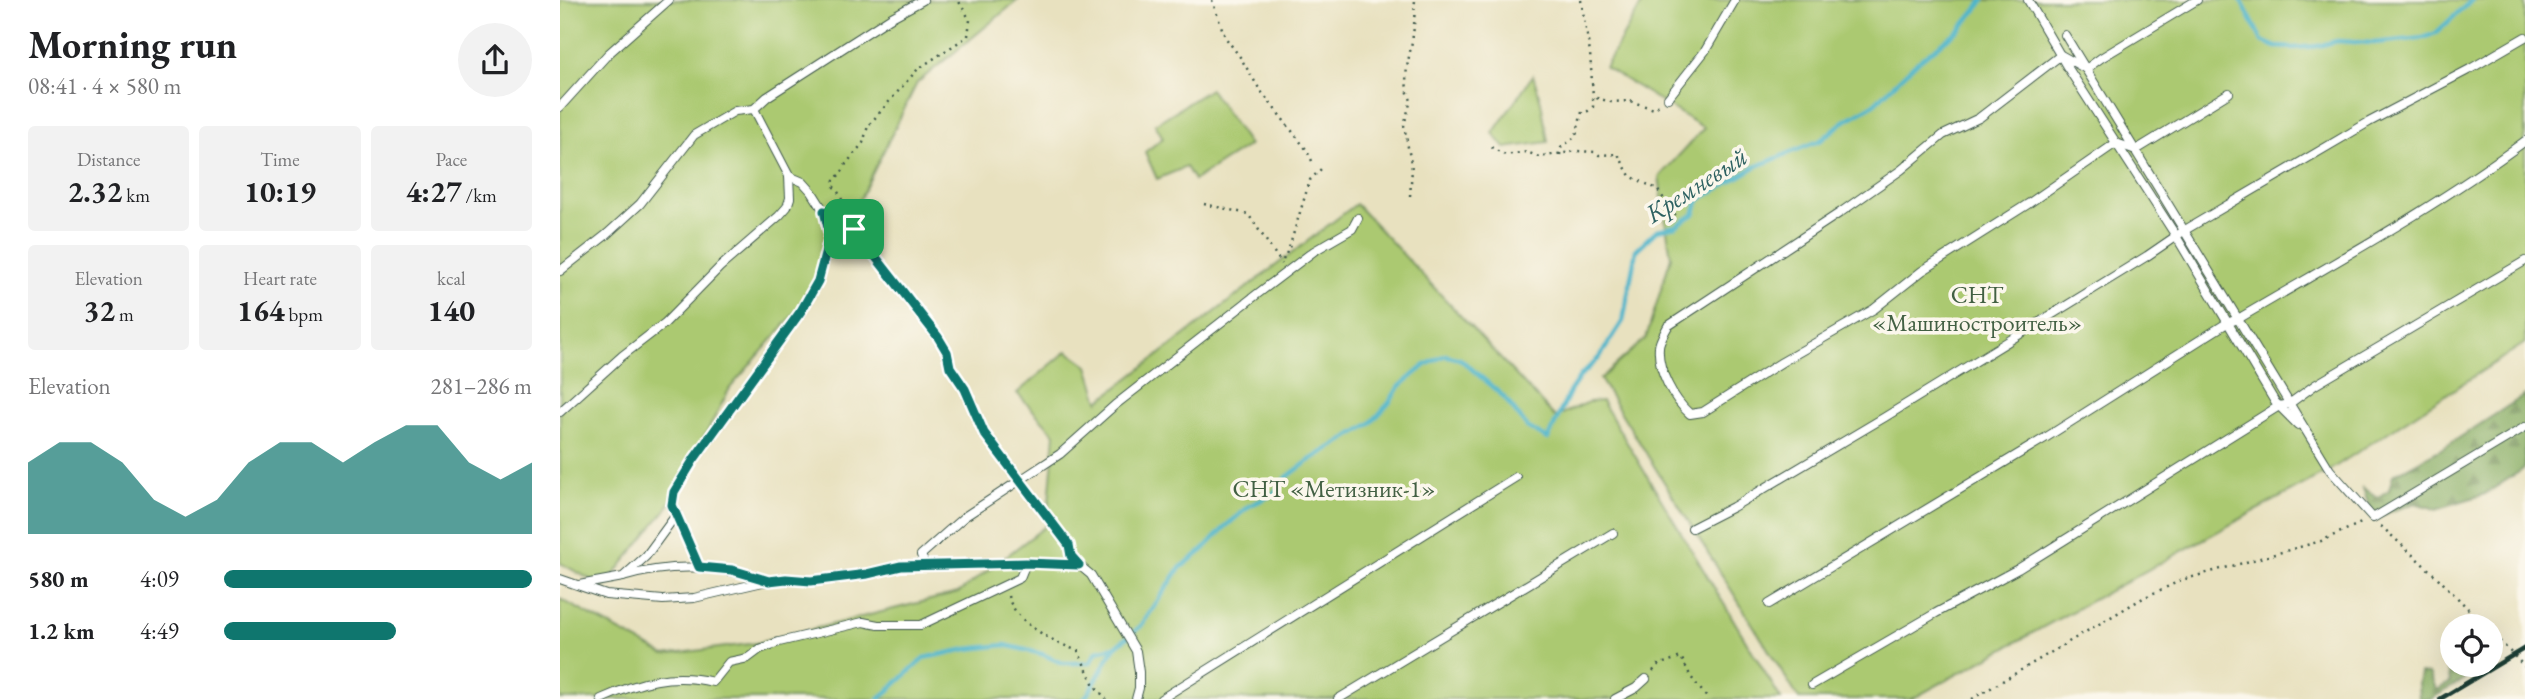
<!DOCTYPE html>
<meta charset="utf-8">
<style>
:root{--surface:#fff;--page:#f2f2f2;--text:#202124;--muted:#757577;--accent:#0f766e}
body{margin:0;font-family:"EB Garamond",serif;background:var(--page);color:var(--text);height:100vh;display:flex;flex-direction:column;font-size:26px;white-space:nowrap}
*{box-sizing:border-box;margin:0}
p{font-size:23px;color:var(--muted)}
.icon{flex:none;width:38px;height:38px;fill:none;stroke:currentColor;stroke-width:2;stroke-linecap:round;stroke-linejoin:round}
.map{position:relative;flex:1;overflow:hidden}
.details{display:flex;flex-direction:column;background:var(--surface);width:560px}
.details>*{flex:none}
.buttons{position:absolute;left:1880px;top:614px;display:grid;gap:14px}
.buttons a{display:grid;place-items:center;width:63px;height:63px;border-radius:50%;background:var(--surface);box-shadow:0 7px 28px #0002;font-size:35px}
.pin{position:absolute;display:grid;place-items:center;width:60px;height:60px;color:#fff;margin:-30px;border-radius:14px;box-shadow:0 4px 10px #0006}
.round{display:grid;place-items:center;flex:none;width:74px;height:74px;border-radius:37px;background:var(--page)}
.summary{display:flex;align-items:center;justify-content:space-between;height:119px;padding:0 28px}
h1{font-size:38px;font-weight:700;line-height:52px}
.stats{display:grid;grid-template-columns:repeat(3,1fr);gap:10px;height:119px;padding:7px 28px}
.stats div{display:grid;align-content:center;border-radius:7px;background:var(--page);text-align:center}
.stats b{font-size:30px;font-weight:700}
.stats small{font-size:19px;font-weight:400}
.stats p{font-size:19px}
.chart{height:196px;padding:14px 28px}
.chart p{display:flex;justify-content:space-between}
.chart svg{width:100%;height:126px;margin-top:7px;fill:var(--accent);opacity:.7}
ul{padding:0 28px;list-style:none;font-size:23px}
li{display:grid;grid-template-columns:112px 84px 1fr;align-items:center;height:52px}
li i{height:18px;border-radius:9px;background:var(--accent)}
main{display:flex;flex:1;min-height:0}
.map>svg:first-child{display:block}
.forest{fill:url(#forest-firs);stroke:#54754c;stroke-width:2}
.green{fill:#abc971;stroke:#658352;stroke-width:2}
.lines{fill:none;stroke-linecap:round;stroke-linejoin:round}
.stream{stroke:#4db5cb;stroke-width:4.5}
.service-casing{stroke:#3d5649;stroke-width:10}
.path{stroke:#3d5649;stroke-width:2.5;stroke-dasharray:2 5;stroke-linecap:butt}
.service{stroke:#fff;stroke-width:8}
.rail{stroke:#1f3d34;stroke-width:4.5}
.route-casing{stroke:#fff;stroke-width:14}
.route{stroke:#0f766e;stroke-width:9}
.labels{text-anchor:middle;stroke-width:7;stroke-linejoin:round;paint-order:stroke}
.park-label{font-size:24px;fill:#426043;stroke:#fbf7ec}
.water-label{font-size:26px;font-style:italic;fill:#2d6161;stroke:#fbf7ec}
</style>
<main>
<section class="details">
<div class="summary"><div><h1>Morning run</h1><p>08:41 · 4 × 580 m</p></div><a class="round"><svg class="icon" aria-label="share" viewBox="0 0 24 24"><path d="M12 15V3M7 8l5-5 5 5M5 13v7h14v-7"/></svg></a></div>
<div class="stats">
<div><p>Distance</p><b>2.32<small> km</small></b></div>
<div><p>Time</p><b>10:19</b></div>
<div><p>Pace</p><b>4:27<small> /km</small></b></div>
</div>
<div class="stats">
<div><p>Elevation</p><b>32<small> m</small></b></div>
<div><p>Heart rate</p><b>164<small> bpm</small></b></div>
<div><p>kcal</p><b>140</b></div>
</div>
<div class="chart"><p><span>Elevation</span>281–286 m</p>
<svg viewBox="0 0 160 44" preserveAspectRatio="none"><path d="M0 44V19L10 12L20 12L30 19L40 32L50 38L60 32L70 19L80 12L90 12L100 19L110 12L120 6L130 6L140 19L150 25L160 19V44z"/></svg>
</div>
<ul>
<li><b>580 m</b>4:09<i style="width:100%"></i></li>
<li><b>1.2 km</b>4:49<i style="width:56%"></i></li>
</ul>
</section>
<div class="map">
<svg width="1965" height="699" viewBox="0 0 1965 699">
<defs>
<pattern id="forest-firs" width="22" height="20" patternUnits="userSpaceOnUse" patternTransform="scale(1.75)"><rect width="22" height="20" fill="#88ad63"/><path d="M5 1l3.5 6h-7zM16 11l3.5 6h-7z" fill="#6f8e52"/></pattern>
</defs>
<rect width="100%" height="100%" fill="#fbf7ec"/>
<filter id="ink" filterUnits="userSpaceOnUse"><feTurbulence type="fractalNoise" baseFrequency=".0143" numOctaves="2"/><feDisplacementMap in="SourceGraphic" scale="14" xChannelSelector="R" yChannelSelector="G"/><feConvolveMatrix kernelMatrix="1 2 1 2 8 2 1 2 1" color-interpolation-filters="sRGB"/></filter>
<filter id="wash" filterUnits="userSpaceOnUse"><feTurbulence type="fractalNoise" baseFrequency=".00686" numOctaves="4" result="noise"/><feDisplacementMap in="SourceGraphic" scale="28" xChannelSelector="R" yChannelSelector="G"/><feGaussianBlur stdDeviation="1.57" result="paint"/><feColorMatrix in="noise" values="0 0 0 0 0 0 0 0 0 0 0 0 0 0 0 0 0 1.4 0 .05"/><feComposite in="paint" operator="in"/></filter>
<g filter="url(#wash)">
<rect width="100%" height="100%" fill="#e8e1bf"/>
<g class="forest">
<path d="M1965,395V468L1925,494L1876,509L1855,503L1813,518L1803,488L1818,497L1829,490L1833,475L1885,447Z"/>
<path d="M1916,665H1927L1871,699H1859L1858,683L1860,673L1869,674L1877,690L1890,682L1888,668L1898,667L1906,672Z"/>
</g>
<g class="green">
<path d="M0,0H458L357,83L291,217L236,312L170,388L107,508L44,587L0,563Z"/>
<path d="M1084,0H1965V343L1770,470L1352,699H1239L1040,379L1086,338L1111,257L1099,177L1144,128L1045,67Z"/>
<path d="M973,75L981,102L988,142L945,148L933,133Z"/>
<path d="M650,89L689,145L634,180L626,167L597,179L585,152L603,138L595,124Z"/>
<path d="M796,204L995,417L1029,402L1042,401L1221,699H0V599L104,655L197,643L398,593L487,525L495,434L457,393L507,351L528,366L539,401Z"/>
</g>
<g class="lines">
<g class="stream">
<path d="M1681,0L1702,41L1716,47L1734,48L1758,46L1777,41L1814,43L1863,38L1876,33L1912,0"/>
<path d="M319,699L364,658L407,649L445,645L482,654L502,663H530L537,651L555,647L581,626L620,568L643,550L666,526L689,506L712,495L727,477L750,460L810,424L829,403L838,388L864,366L885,355L900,359L943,396L967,427L988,439L1010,391L1021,375L1039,358L1063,321L1076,250L1097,230L1116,226L1134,214L1139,200L1195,167L1261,140L1283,122L1314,104L1356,63L1400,29L1424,0"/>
<path d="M524,699C537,683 543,664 555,647"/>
</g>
</g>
</g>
<g filter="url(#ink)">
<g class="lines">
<defs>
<g id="service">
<path d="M1468,0L1506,65L1616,236L1715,402L1738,425"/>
<path d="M1637,0L1541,58L1526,69L1501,55L1419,118L1383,135L1341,170L1281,212L1108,326C1105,332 1099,341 1099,347C1097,370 1114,400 1130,414L1143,412L1222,362L1314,309L1362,271L1468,204L1556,143L1576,150L1669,93"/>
<path d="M1505,35L1770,470L1813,518L1965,427"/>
<path d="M1108,98L1145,51L1175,0"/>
<path d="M0,107L48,54L109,0"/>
<path d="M0,271L46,235L80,204L134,135L175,111L194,109L207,97L330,18L363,0"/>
<path d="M0,412L62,356L105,323L160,267L219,216L227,207L230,198L229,176L194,109"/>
<path d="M1132,528L1173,507L1325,417L1587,256L1625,230L1809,122L1910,69L1965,37"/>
<path d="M365,565L361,555L404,517L500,454L555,405L696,295L754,251L792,229L798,218"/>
<path d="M139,567L112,505L114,492L134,459L241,311L258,280L270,236L264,211L252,192L243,182L229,176"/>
<path d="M63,577C110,563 160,565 206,580"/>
<path d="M0,579L46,595L103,600L134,598L203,582L226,579L251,581L307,574L341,566L466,563L519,565L531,575L576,651L579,672V688L576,699"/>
<path d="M19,585L63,577L86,556L116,515"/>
<path d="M1209,604L1485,438L1667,323L1678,319C1775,262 1875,208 1965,141"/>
<path d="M1252,685L1376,613L1458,569L1719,406L1729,404L1755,385L1965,261"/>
<path d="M41,699C79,682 111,672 153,682L169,662L188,658L200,649L219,642L303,622L318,625H361L460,578L466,563"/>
<path d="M601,699L956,477"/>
<path d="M778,699L1053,533"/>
<path d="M1055,699L1076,688L1086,679"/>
</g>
</defs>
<use href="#service" class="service-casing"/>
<g class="path">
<path d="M652,0L665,37L680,57L700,90L746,149L753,163"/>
<path d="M1021,0L1030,53L1033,97"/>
<path d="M931,147L945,155L967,152L979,157L1017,151L1035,152L1039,155L1058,154L1070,176L1097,189L1116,216"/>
<path d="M1000,155L1001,148L1016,136L1022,112L1028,111L1033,107V97L1051,102L1070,101L1094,109L1099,105"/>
<path d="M850,196L852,169L844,125L851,100C840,79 851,55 853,34C855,23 854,11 855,0"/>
<path d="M644,204L688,214L722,264"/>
<path d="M276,216L284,219L294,229L378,337L387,352L390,367L405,389L424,433L454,471"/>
<path d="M292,226C285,213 284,196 273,186L274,179L281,174L286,164L303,143L308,126L348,80L358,69L408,36L410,20L398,0"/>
<path d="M723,260L729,248L750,180L762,168"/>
<path d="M466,487L482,512L508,545L510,554"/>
<path d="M1821,526L1877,577L1925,626"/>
<path d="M448,596C455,623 494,642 518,651L534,685L546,699"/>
<path d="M1930,631L1965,667"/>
<path d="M1093,671L1098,665L1121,657L1131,677L1148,699"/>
<path d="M1412,699L1583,598L1622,580L1761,541L1801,523"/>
</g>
<use href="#service" class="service"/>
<path class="rail" d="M1880,699L1965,648"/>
</g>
</g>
<g class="lines" filter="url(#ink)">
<defs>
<path id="route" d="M264,211L284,219L294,229L378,337L387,352L390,367L405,389L424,433L509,545L511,556L519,565L466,563L341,566L307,574L251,581L226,579L209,581L172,570L139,567L112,505L114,492L134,459L241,311L258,281L270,236Z"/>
</defs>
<use href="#route" class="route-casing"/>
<use href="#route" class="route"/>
</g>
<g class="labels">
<g class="park-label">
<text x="1417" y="303">СНТ<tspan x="1417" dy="28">«Машиностроитель»</tspan></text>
<text x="774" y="497">СНТ «Метизник-1»</text>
</g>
<g class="water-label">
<text transform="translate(1136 185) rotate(-33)" y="9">Кремневый</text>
</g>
</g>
</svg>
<div class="buttons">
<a><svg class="icon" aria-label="locate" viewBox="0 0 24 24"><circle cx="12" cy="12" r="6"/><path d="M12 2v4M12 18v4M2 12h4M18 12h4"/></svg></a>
</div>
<div class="pin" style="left:294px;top:229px;background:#1e9e55"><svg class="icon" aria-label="arrive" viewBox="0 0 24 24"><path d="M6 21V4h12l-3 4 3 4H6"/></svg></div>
</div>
</main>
